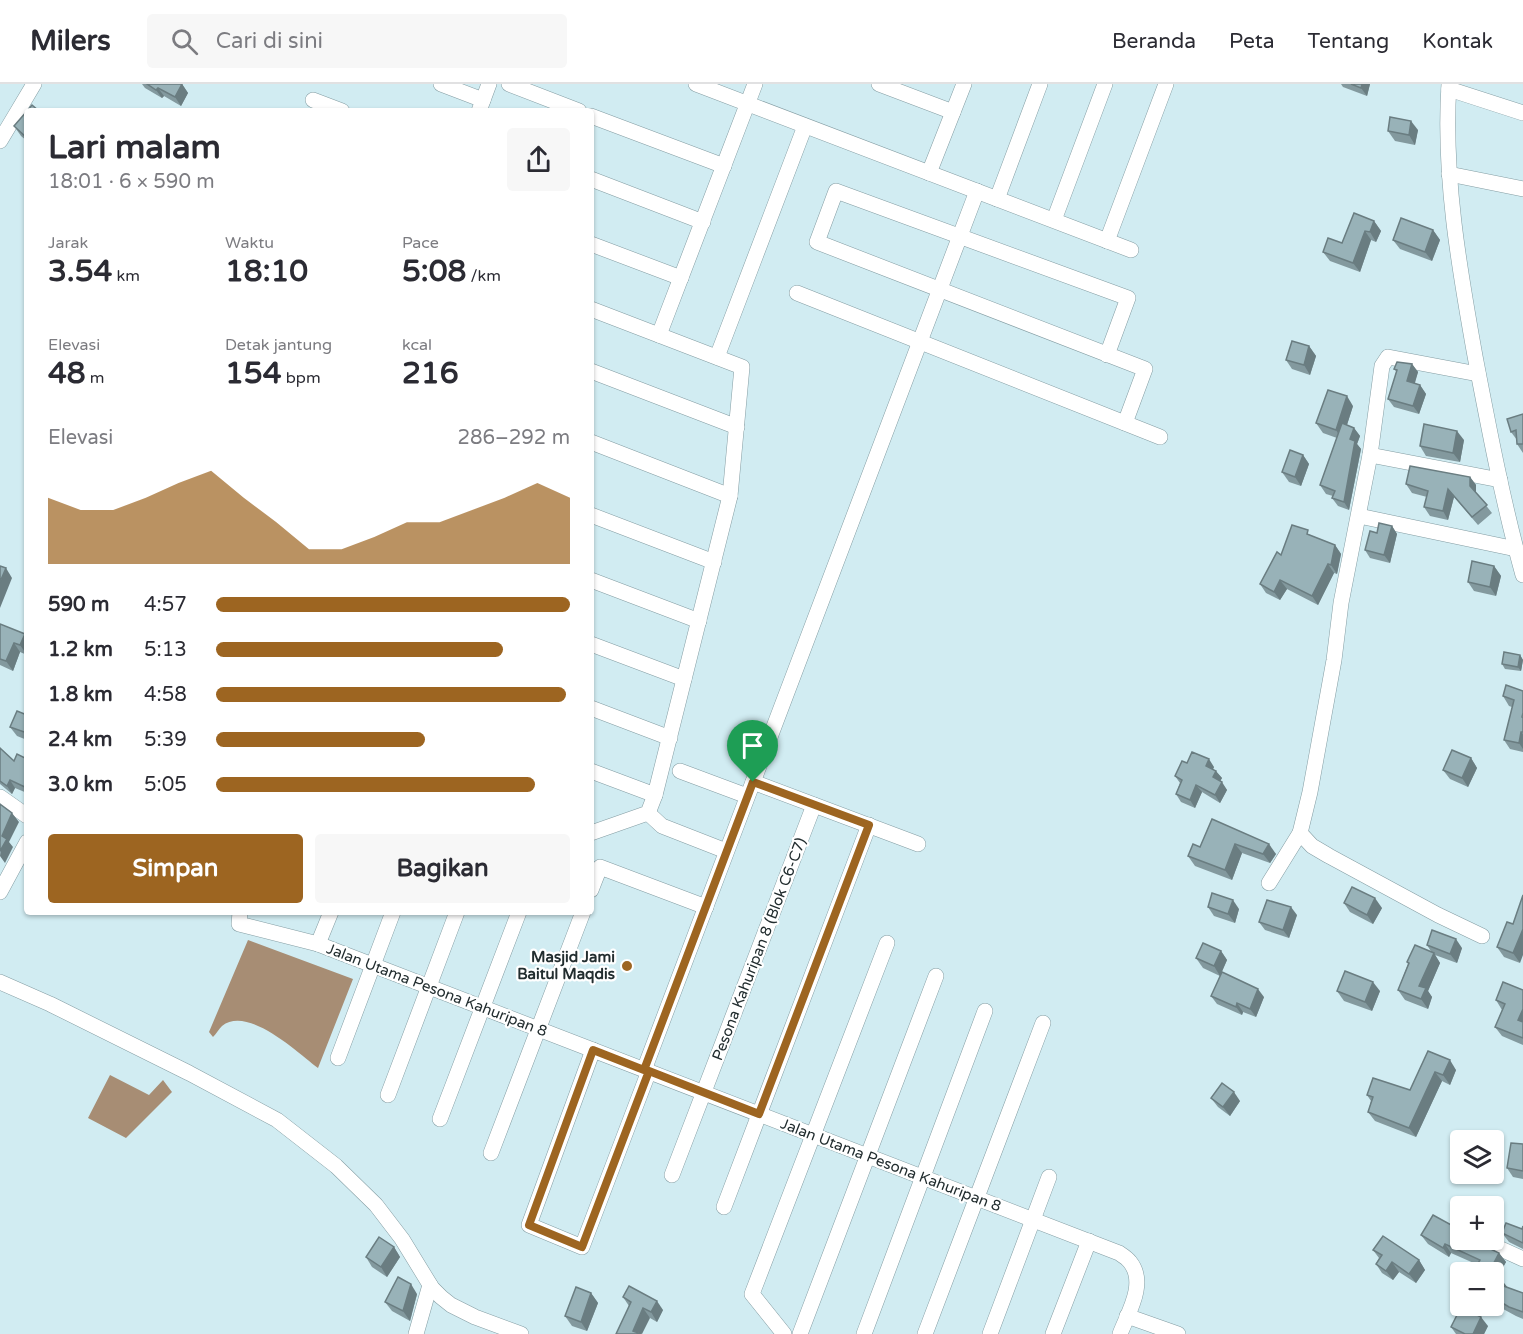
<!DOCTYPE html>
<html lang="id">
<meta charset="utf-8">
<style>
:root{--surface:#fff;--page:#f7f7f7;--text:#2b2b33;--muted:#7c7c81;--line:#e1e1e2;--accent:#9d6521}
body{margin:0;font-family:"Varela Round",sans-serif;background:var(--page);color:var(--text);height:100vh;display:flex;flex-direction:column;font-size:22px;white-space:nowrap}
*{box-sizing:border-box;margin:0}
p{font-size:20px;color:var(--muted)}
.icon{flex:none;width:33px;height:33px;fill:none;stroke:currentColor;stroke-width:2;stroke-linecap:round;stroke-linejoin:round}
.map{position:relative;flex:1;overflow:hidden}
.side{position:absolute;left:24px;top:24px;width:570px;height:807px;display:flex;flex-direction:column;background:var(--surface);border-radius:6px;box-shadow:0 2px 4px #0004}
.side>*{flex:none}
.tools{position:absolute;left:1450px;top:1046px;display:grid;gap:12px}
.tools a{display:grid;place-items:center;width:54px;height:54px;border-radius:6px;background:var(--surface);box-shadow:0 2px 4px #0004;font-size:30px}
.pin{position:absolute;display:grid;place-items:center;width:51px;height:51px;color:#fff;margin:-62px -26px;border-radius:50% 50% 50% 0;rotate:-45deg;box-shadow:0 0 6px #0007}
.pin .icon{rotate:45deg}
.round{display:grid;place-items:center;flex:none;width:63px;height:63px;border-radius:6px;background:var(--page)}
.head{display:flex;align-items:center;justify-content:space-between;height:102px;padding:0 24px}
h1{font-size:33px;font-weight:800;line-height:45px}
.figures{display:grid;grid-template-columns:repeat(3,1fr);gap:9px;height:102px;padding:6px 24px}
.figures div{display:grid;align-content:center}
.figures b{font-size:30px;font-weight:800}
.figures small{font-size:16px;font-weight:400}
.figures p{font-size:16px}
.chart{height:168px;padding:12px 24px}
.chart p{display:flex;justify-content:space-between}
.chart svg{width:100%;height:108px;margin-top:6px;fill:var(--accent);opacity:.7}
.action{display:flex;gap:12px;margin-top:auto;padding:12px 24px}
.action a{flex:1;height:69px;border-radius:6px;background:var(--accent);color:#fff;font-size:24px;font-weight:800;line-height:69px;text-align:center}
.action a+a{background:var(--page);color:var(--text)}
ul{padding:0 24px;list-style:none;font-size:20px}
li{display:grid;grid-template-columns:96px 72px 1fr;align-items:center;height:45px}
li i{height:15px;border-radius:8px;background:var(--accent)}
header{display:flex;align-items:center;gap:36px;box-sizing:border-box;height:84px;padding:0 30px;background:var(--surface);border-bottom:2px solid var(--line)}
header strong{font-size:28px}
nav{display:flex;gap:33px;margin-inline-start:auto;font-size:21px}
.search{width:420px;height:54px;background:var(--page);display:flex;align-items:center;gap:15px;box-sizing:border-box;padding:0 21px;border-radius:6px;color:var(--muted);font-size:22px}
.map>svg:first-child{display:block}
.water{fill:#a78d74}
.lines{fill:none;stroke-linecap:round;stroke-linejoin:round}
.street-casing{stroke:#849da3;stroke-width:16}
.street{stroke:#fff;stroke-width:15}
.wall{fill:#83999e}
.shaded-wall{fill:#6a7d81}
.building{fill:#98b2b8;stroke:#6a7d81;stroke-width:1.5}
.route-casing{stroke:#fff;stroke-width:12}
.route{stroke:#9d6521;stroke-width:8}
.poi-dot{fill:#9d6521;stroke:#fff;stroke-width:2}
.labels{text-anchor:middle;stroke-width:4.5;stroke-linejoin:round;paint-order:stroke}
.street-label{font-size:15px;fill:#222d2f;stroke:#fff}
.poi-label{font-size:15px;font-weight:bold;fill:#222d2f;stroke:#fff;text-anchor:end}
</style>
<header>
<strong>Milers</strong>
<div class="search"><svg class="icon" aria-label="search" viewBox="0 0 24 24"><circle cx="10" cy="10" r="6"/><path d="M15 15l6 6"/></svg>Cari di sini</div>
<nav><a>Beranda</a><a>Peta</a><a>Tentang</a><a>Kontak</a></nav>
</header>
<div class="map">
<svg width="1523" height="1250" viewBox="0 0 1523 1250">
<rect width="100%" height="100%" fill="#d1ecf2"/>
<g class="water">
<path d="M248,856L353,895L318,984C298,969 248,921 222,942C219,945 216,950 213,953L209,948Z"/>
<path d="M110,991L149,1011L163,996L172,1008L126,1054L88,1034Z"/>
</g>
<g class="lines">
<defs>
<g id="street">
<path d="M441,0L483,16"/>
<path d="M509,0L579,27"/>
<path d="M696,0L1131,166"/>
<path d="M879,0L953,28"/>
<path d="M1449,0C1443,91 1459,183 1475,272C1489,345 1503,419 1523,491"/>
<path d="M1449,5L1523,29"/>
<path d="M313,16L342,27"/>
<path d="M479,27L489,0"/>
<path d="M591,32L724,82"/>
<path d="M0,57L34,0"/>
<path d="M929,89L964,0"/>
<path d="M1449,90L1523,105"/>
<path d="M591,95L703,138"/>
<path d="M997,115L1040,0"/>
<path d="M1054,136L1105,0"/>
<path d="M1107,157L1166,0"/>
<path d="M591,160L681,194"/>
<path d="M797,209L1160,353"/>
<path d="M591,225L742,283L730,412L655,711L648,729L591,749"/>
<path d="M659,251L755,0"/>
<path d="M1107,271L1128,214L836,107L817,158L1145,285L1125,339"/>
<path d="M717,273L805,42"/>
<path d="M591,287L737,343"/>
<path d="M1478,290L1388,273L1382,282L1370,371L1341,519L1334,576L1310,708L1300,749L1312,762L1329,772L1438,831L1482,852"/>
<path d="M591,358L730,412"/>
<path d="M1370,371L1500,396"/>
<path d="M591,431L714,478"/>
<path d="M1359,432L1516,465"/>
<path d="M591,496L699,537"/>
<path d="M591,560L684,595"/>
<path d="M591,624L670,654"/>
<path d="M591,687L655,711"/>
<path d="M680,687L747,712"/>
<path d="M753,698L977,107"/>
<path d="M0,713L27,732"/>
<path d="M648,729L662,742L726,767"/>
<path d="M1269,799L1300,749"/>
<path d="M591,806L600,783L706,823"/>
<path d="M0,808L27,758"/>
<path d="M240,828L239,840L318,860L1119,1169C1122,1171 1127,1174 1130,1178C1147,1199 1128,1229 1120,1250"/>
<path d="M318,860L331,828"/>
<path d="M0,898L50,920L189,989L277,1036L336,1082L376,1121L402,1155L432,1204L441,1213L451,1221L475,1233L521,1250"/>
<path d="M593,966L529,1141L582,1163L649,987"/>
<path d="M338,974L393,828"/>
<path d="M644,986L753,698L918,760"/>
<path d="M388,1011L457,828"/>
<path d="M440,1035L519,828"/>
<path d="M491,1069L583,828"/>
<path d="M672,1091L814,721"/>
<path d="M724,1123L869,741"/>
<path d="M1479,1155L1523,1175"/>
<path d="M1127,1232L1178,1250"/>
<path d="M416,1250L430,1201"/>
<path d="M784,1250L752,1210L887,859"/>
<path d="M800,1250L936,892"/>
<path d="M864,1250L985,927"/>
<path d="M925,1250L1043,939"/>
<path d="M990,1250L1049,1093"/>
<path d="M1053,1250L1089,1157"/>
</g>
</defs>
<use href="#street" class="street-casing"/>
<use href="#street" class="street"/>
</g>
<g class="wall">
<path d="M142,0H182L188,9L181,22L164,12L162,14L145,4Z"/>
<path d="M1341,0H1370L1367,12L1343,3Z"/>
<path d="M27,27V57L21,52L14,42Z"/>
<path d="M1418,46L1415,61L1395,57L1388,47Z"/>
<path d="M1374,137L1381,147L1376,158L1371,156L1360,188L1330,177L1323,168L1342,159Z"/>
<path d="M1433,146L1440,156L1432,177L1400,165L1393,156Z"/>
<path d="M1309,262L1316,272L1310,291L1292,285L1286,276Z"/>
<path d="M1412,280L1418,288L1414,300L1420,301L1426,310L1419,330L1394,323L1388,315L1397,288L1394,285Z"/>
<path d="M1353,322L1347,341L1354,344L1360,352L1357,360L1361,365L1349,426L1338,422L1332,414L1333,412L1326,410L1320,401L1337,354L1323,349L1316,339Z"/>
<path d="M1523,330V369L1517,360V356L1511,348Z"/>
<path d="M1464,356L1460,378L1426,372L1420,362Z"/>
<path d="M1303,371L1309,380L1301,402L1289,398L1282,388Z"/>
<path d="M1470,393L1476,401V409L1492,429L1478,441L1454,413L1448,436L1430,432L1424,423L1427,413L1412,409L1406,400Z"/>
<path d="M1392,442L1397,450L1390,479L1370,474L1365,466L1377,449Z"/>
<path d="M1312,452L1335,461L1341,470L1337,490L1334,489L1318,521L1287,505L1280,516L1266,509L1260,500L1281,471Z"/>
<path d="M1494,482L1501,492L1496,512L1474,507L1468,498Z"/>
<path d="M0,540L25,550L27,553V571L20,568L13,587L0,581Z"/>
<path d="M1520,571L1523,576L1521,587L1505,585L1502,580Z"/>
<path d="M1523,607V668L1510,665L1504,656L1512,623L1509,622L1503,612Z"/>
<path d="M27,631V656L17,652L10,643Z"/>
<path d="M0,664L14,677L27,675V709L15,704L12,710L0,700Z"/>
<path d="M1471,674L1477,684L1468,703L1450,695L1443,686Z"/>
<path d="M1187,679L1214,683L1213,685L1222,694L1220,697L1227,706L1220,719L1202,708L1195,724L1181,718L1176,710L1180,699L1175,692Z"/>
<path d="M1212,735L1276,770L1270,779L1242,769L1232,796L1195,782L1188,772L1200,763Z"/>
<path d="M1344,819L1382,824L1373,840L1350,828Z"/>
<path d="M1208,823L1239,825L1235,839L1214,832Z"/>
<path d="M1297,831L1289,854L1265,846L1259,838Z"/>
<path d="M1507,838L1520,879L1504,873L1497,863Z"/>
<path d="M1427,861L1462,864L1457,879L1435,871L1440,879L1428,907L1432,913L1428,925L1405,916L1398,906L1408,880L1407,878L1432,869Z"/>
<path d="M1221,867L1227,876L1220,892L1203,884L1196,874Z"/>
<path d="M1523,906V961L1502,952L1495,943L1502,926L1496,916Z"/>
<path d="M1337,907H1380L1372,927L1344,917Z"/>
<path d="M1211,912L1264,913L1256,933L1243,928L1242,931L1217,920Z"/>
<path d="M1428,967L1456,986L1450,1001L1442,997L1416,1053L1375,1037L1368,1028L1371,1017L1367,1011L1410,1006Z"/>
<path d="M1211,1014L1240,1017L1230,1032L1218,1023Z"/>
<path d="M1523,1060V1095L1513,1093L1507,1084Z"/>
<path d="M1523,1142V1165L1509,1158L1502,1149L1522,1145Z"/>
<path d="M1455,1143L1459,1150L1499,1169L1506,1178L1498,1193L1506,1203L1523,1209V1235L1516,1232L1494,1220V1188L1451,1169L1449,1173L1428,1160L1421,1151Z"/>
<path d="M394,1163L400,1173L387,1193L372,1183L366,1173Z"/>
<path d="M1373,1166L1419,1176L1425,1186L1416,1199L1399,1188L1393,1196L1382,1189L1376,1180L1379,1174Z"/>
<path d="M591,1209L598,1219L587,1247L572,1242L565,1232Z"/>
<path d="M417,1210L410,1237L392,1227L385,1218Z"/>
<path d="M623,1213L663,1226L657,1238L629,1222Z"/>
<path d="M1488,1242L1484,1250H1456L1451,1243Z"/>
</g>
<g class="shaded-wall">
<path d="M182,0L188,9L181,22L175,13Z"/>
<path d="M1362,0H1370L1367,12L1361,4Z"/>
<path d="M158,4L164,12L162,14L156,6Z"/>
<path d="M1411,37L1418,46L1415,61L1409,51Z"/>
<path d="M1374,137L1381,147L1376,158L1370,148Z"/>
<path d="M1433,146L1440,156L1432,177L1425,168Z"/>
<path d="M1365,147L1371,156L1360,188L1353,179Z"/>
<path d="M1309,262L1316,272L1310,291L1304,281Z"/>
<path d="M1412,280L1418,288L1413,306L1407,297Z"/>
<path d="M1420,301L1426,310L1419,330L1413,322Z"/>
<path d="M1347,312L1353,322L1342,356L1336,346Z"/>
<path d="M1354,344L1360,352L1357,360L1361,365L1349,426L1344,418L1350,355Z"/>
<path d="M1457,347L1464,356L1460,378L1453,369Z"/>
<path d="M1303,371L1309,380L1301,402L1295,393Z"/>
<path d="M1470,393L1476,401V410L1470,402Z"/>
<path d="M1448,405L1454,413L1448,436L1443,427Z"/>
<path d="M1392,442L1397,450L1390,479L1384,471Z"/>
<path d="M1335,461L1341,470L1337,490L1331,481Z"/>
<path d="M1328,480L1334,489L1318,521L1312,512Z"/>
<path d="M1494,482L1501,492L1496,512L1490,503Z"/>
<path d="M6,484L12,494L0,524V498Z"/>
<path d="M1280,496L1287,505L1280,516L1274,508Z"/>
<path d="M25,550L27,553V571L20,561Z"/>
<path d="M14,559L20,568L13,587L6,577Z"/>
<path d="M1520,571L1523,576L1521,587L1518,583Z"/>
<path d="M1521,648L1523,650V665L1519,659Z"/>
<path d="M1471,674L1477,684L1468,703L1462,694Z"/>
<path d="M1209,675L1214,683L1211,689L1206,682Z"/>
<path d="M1216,687L1222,694L1218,701L1213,693Z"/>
<path d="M10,696L15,704L12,710L7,702Z"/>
<path d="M1222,698L1227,706L1220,719L1215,711Z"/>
<path d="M1196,701L1202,708L1195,724L1190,716Z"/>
<path d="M12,729L19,738L9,758L13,763L5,779L0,772L2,752Z"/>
<path d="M1235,760L1242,769L1232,796L1225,786Z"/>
<path d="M1269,760L1276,770L1270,779L1263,770Z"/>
<path d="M1375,814L1382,824L1373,840L1367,831Z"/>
<path d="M1233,816L1239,825L1235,839L1228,830Z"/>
<path d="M1291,823L1297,831L1289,854L1283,846Z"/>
<path d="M1523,845V871L1520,879L1513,869Z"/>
<path d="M1456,855L1462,864L1457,879L1450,870Z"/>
<path d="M1221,867L1227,876L1220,892L1214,882Z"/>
<path d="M1434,869L1440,879L1428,907L1432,913L1428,925L1421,915L1419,902Z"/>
<path d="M1373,898L1380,907L1372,927L1365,918Z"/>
<path d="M1258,905L1264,913L1256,933L1250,925Z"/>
<path d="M1237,919L1243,928L1242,931L1236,923Z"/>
<path d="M1523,925V943L1518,936Z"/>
<path d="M1450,976L1456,986L1450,1001L1443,991Z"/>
<path d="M1435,988L1442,997L1416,1053L1409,1044Z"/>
<path d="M1234,1008L1240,1017L1230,1032L1223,1023Z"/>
<path d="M1445,1160L1451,1169L1449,1173L1443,1164Z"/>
<path d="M394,1163L400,1173L387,1193L381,1183Z"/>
<path d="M1499,1169L1506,1178L1495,1197L1494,1195V1188H1489Z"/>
<path d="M1419,1176L1425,1186L1416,1199L1409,1190Z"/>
<path d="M1392,1178L1399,1188L1393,1196L1386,1187Z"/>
<path d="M1501,1195L1508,1204L1498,1200Z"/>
<path d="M411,1200L417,1210L410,1237L403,1227Z"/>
<path d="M591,1209L598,1219L587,1247L581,1238Z"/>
<path d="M657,1217L663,1226L657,1238L651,1228Z"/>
<path d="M643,1224L650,1234L642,1250L633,1247Z"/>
<path d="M1481,1233L1488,1242L1484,1250H1473Z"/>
</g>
<g class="building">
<path d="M147,0H182L175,13L158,4L156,6Z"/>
<path d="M1351,0H1362L1361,4Z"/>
<path d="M32,21L39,27H27Z"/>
<path d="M27,27V54L14,42Z"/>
<path d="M1390,33L1411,37L1409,51L1388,47Z"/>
<path d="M1354,129L1374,137L1370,148L1365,147L1353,179L1323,168L1328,154L1342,159Z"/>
<path d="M1401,134L1433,146L1425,168L1393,156Z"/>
<path d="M1292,257L1309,262L1304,281L1286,276Z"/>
<path d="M1397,278L1412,280L1407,297L1420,301L1413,322L1388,315L1397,286L1394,285Z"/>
<path d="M1328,306L1347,312L1336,346L1316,339Z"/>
<path d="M1523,330V360H1517L1516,346L1511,348L1507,335Z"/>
<path d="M1342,339L1354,344L1350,355L1355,357L1344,418L1332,414L1335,407L1320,401Z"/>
<path d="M1424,340L1457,347L1453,369L1420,362Z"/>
<path d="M1290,366L1303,371L1295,393L1282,388Z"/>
<path d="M1410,382L1470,393V402L1487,421L1472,433L1448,405L1443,427L1424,423L1428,407L1406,400Z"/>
<path d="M1379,439L1392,442L1384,471L1365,466L1370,447L1377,449Z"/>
<path d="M1292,441L1308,446L1307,450L1335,461L1331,481L1328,480L1312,512L1280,496L1274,508L1260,500L1277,468L1281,471Z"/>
<path d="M1472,477L1494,482L1490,503L1468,498Z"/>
<path d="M0,482L6,484L0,498Z"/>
<path d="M0,540L25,550L20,561L14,559L6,577L0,575Z"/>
<path d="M1504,568L1520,571L1518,583L1502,580Z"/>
<path d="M1506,601L1523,607V629L1522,633L1523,634V648H1521L1519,659L1504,656L1514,616L1503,612Z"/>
<path d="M17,627L27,631V649L10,643Z"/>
<path d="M0,664L14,677L17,670L27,675V704L10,696L7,702L0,697Z"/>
<path d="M1452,666L1471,674L1462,694L1443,686Z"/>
<path d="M1192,668L1209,675L1206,682L1216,687L1213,693L1222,698L1215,711L1196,701L1190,716L1176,710L1182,696L1175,692L1182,677L1187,679Z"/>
<path d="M0,720L12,729L2,752L7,755L0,767Z"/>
<path d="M1212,735L1269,760L1263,770L1235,760L1225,786L1188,772L1193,760L1200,763Z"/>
<path d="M1352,803L1375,814L1367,831L1344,819Z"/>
<path d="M1212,809L1233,816L1228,830L1208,823Z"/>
<path d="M1523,811V845L1513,869L1497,863L1507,838L1513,840Z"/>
<path d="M1267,816L1291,823L1283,846L1259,838Z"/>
<path d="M1432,846L1456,855L1450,870L1427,861Z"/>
<path d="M1203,859L1221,867L1214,882L1196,874Z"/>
<path d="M1415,861L1434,869L1419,902L1426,904L1421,915L1398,906L1409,879L1407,878Z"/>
<path d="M1345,887L1373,898L1365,918L1337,907Z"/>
<path d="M1222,888L1258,905L1250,925L1237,919L1236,923L1211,912Z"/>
<path d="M1503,898L1523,906V925L1518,936L1523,938V954L1495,943L1505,920L1496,916Z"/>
<path d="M1428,967L1450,976L1443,991L1435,988L1409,1044L1368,1028L1373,1013L1367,1011L1373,994L1410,1006Z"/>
<path d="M1222,999L1234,1008L1223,1023L1211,1014Z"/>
<path d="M1511,1059L1523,1060V1087L1507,1084Z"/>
<path d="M1433,1131L1455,1143L1453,1147L1461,1151V1155H1470L1499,1169L1489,1188H1473L1480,1176L1445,1160L1443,1164L1421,1151Z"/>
<path d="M1506,1139L1522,1145L1523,1142V1159L1502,1149Z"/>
<path d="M1383,1152L1419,1176L1409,1190L1392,1178L1386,1187L1376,1180L1382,1171L1373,1166Z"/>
<path d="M379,1153L394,1163L381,1183L366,1173Z"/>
<path d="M1494,1191L1501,1195L1498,1200L1523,1209V1228L1509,1223L1494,1214Z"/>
<path d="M398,1193L411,1200L403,1227L385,1218Z"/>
<path d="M629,1202L657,1217L651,1228L643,1224L633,1247L641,1250H616L631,1218L623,1213Z"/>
<path d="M576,1203L591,1209L581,1238L565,1232Z"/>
<path d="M1461,1223L1481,1233L1473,1250H1465L1451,1243Z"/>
</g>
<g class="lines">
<defs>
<path id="route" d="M753,698L869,741L759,1030L649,987L582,1163L529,1141L593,966L644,986Z"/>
</defs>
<use href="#route" class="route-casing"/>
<use href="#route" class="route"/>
</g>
<circle class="poi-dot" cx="627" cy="882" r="6"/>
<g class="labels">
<g class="street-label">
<text transform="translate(759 865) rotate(-69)" y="5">Pesona Kahuripan 8 (Blok C6-C7)</text>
<text transform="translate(437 906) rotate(21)" y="5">Jalan Utama Pesona Kahuripan 8</text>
<text transform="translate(891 1081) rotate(21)" y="5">Jalan Utama Pesona Kahuripan 8</text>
</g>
<g class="poi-label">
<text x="615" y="878">Masjid Jami<tspan x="615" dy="17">Baitul Maqdis</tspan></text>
</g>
</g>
</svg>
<div class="tools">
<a><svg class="icon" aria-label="layers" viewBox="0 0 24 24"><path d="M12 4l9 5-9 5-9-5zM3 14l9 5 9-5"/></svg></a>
<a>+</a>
<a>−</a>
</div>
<div class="pin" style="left:753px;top:698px;background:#1e9e55"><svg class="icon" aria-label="arrive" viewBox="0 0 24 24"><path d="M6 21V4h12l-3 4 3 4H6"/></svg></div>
<section class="side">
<div class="head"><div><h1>Lari malam</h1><p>18:01 · 6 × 590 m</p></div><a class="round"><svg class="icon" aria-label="share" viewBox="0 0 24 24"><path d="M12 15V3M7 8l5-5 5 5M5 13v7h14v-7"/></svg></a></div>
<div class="figures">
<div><p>Jarak</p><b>3.54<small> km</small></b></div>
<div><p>Waktu</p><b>18:10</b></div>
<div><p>Pace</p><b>5:08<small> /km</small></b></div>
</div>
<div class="figures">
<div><p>Elevasi</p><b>48<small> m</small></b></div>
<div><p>Detak jantung</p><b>154<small> bpm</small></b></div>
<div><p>kcal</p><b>216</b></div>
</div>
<div class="chart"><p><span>Elevasi</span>286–292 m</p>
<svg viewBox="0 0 160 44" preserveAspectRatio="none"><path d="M0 44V17L10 22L20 22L30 17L40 11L50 6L60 17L70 27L80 38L90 38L100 33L110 27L120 27L130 22L140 17L150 11L160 17V44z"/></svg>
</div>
<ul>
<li><b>590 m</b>4:57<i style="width:100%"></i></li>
<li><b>1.2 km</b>5:13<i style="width:81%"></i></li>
<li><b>1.8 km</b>4:58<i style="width:99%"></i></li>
<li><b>2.4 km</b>5:39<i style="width:59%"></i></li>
<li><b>3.0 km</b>5:05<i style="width:90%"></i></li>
</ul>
<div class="action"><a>Simpan</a><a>Bagikan</a></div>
</section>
</div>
